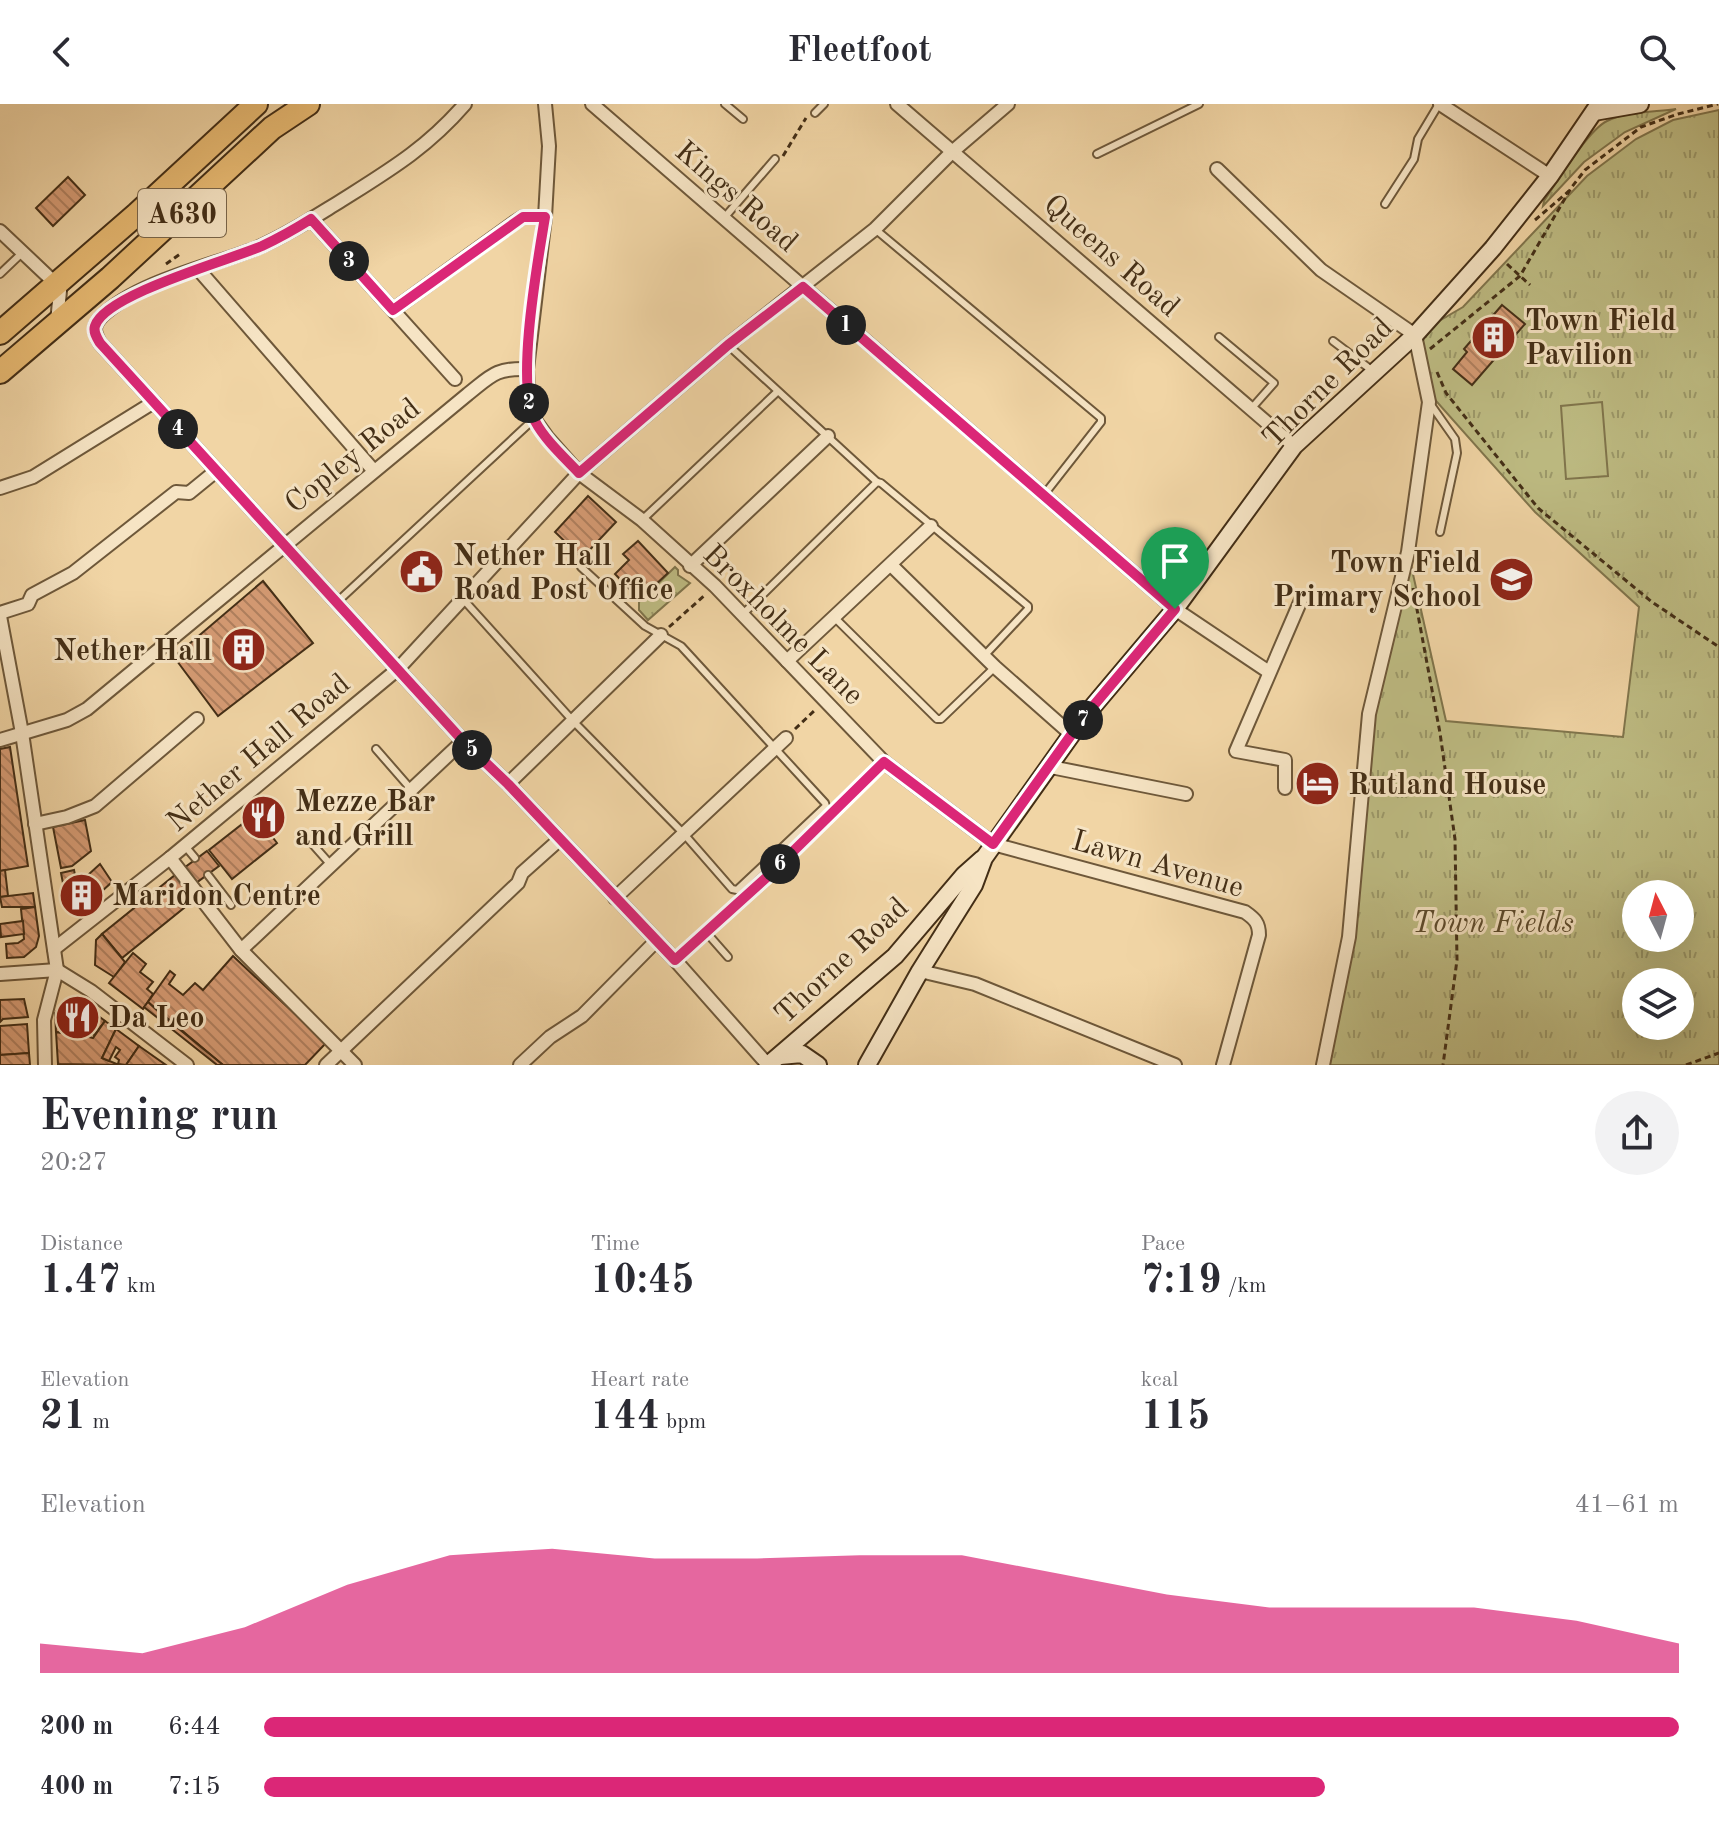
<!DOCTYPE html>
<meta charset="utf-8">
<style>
:root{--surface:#fff;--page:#f2f2f3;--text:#2b2b33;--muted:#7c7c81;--accent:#db2777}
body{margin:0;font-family:"Old Standard TT",serif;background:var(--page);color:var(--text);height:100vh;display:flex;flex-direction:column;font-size:30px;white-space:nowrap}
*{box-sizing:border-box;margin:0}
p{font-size:26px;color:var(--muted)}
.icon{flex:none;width:44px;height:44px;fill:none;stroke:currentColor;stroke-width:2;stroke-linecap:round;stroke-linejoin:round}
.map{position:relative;height:961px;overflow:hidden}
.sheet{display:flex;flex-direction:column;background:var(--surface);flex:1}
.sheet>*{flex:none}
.needle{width:52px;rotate:354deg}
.buttons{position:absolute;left:1622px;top:776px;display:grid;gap:16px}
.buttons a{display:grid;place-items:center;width:72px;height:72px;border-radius:50%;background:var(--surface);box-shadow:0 8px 32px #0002;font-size:40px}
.pin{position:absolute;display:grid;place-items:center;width:68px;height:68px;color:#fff;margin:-82px -34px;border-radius:50% 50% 50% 0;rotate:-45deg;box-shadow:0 0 8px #0007}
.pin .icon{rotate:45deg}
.km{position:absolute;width:40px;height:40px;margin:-20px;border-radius:50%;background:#222;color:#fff;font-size:22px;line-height:40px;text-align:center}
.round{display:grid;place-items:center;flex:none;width:84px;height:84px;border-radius:42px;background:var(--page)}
.overview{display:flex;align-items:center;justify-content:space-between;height:136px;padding:0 40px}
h1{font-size:44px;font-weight:700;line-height:60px}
.metrics{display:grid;grid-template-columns:repeat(3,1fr);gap:12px;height:136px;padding:8px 40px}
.metrics div{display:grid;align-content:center}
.metrics b{font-size:40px;font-weight:700}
.metrics small{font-size:22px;font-weight:400}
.metrics p{font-size:22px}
.chart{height:224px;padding:16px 40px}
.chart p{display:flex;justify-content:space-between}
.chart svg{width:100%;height:144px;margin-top:8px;fill:var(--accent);opacity:.7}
ul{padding:0 40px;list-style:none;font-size:26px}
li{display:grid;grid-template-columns:128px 96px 1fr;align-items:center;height:60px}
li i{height:20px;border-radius:10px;background:var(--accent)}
header{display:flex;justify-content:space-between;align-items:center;height:104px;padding:0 40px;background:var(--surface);font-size:36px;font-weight:700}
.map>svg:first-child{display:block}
.grass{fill:url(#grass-tufts);stroke:#80754c;stroke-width:2;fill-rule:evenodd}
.pitch{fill:#bebc83;stroke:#80754c;stroke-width:2}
.building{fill:url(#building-back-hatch);stroke:#432e16;stroke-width:2}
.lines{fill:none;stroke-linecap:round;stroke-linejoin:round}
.lane-casing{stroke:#6e583a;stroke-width:10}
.street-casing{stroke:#6e583a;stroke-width:16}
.secondary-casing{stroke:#432e16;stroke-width:20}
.highway-casing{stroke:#432e16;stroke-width:26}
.path{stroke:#432e16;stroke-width:3;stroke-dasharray:6 4;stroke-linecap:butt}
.lane{stroke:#f6e4c4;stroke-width:6}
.street{stroke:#f6e4c4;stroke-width:12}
.secondary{stroke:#f6e4c4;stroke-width:16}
.highway{stroke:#e8ba72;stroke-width:22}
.route-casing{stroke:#fff;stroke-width:16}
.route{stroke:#db2777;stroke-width:10}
.labels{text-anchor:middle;stroke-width:6;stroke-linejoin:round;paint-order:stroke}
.shield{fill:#f6e4c4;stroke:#79654a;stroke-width:2}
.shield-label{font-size:28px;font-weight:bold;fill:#432e16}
.street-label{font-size:30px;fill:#432e16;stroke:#f6e4c4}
.poi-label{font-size:30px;font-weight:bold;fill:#432e16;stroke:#f6e4c4;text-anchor:start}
.park-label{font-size:30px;font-style:italic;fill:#5c4a2c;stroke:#f6e4c4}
</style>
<header><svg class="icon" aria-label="back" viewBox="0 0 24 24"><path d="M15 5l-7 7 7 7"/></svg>Fleetfoot<svg class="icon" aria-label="search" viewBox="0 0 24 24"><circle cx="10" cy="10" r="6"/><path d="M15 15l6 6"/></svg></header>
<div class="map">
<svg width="1719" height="961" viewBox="0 0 1719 961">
<defs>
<pattern id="grass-tufts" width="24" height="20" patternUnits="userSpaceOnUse" patternTransform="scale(2)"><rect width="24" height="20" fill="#bebc83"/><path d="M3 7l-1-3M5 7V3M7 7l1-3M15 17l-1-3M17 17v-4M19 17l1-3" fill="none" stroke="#9c996a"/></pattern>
<pattern id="building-back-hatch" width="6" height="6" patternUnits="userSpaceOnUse" patternTransform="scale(2)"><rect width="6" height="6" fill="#d79c75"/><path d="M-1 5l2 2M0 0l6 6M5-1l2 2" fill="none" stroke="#b0805f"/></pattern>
</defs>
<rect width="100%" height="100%" fill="#f1d5a5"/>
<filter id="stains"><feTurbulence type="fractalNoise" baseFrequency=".0025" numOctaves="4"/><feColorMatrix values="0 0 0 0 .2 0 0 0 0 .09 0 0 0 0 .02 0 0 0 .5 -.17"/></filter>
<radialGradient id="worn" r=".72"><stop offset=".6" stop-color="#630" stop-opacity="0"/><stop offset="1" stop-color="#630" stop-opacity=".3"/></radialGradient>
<g class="grass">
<path d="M1676,5L1625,28L1584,58L1543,102L1544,97C1557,78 1588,26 1607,17C1627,7 1655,8 1676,5Z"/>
<path d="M1719,6V961H1322L1349,833L1369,610L1408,448L1446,617L1623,633L1639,503L1535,408L1429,289L1415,231L1463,203L1587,72L1636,35L1673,16ZM1636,790H1680V834H1636ZM1636,878H1680V922H1636Z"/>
<path d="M675,463L678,466V471L690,479L648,516L639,506V498Z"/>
</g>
<path class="pitch" d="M1602,298L1608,372L1566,375L1561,302Z"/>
<g class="building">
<path d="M68,73L85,91L53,122L36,104Z"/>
<path d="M1502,201L1525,220L1472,281L1453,265L1467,248L1464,245Z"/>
<path d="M588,392L616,418L582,454L555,428Z"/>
<path d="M638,437L668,469L654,482L651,479L637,493L615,470L629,456L623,450Z"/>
<path d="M263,477L313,539L218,612L174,553Z"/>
<path d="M10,643L28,762L0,767V645Z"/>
<path d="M255,710L277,739L232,775L209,746Z"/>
<path d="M85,716L91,747L72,762L61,764L53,723Z"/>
<path d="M207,747L219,762L196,779L184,764Z"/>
<path d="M100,760L112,778L80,807L68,805L61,769L74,766L77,781Z"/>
<path d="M5,766L8,792L0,793V767Z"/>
<path d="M175,771L195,795L122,854L102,830Z"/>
<path d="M33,789L35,803H2L0,793Z"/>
<path d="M35,803L39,832L36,843L24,853L7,854L6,840L18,839L24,835L21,805Z"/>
<path d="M23,817L24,830L1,833L0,820Z"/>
<path d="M102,830L125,858L114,873L95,861L96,836Z"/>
<path d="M133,849L146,860L140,868L153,878L147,885L153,890L143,905L109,879Z"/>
<path d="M233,852L326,939L305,961H223L148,898L170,867L175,871L169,880L183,891L195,879L203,886Z"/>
<path d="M24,895L28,913L3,915L0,918V896Z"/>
<path d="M73,896L84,901L105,917L94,931L83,925L80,930L71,928V931L56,928L55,909L62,899Z"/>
<path d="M148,898L162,911L223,961H217L144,903Z"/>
<path d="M105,917L116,925L102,954L119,961L58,960L56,928L71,931V928L93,934Z"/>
<path d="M27,920L29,949L0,951V922Z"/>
<path d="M116,925L139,942L126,961L118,960L119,956L115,953L120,946L116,943L109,957L102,954Z"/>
<path d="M139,942L166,961H126Z"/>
<path d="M29,949L30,961H0V951Z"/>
</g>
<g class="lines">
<defs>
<g id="lane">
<path d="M725,0L743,15"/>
<path d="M815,9L824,0"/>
<path d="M1097,50L1199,0"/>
<path d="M1385,100L1414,55L1418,35L1439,0"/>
<path d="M724,114L775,55"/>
<path d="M875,125L1101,314V318L1043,392"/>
<path d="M0,170L23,148"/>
<path d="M1219,233L1274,279L1251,305"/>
<path d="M1333,237L1374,268"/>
<path d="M728,241L877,378"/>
<path d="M1429,298L1455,335L1457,349L1440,428"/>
<path d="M642,416L777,288"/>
<path d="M462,494L573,617L684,730L732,785L737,786L826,702L825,699L681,542L645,522L581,463"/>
<path d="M336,499L534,315"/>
<path d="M743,510L877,378L881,379L1028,502V505L984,552"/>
<path d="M834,513L937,615H941L995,563"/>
<path d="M376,645L410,684"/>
<path d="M308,735L331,761"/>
<path d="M185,742L195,754"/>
<path d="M208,771L231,801"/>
<path d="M706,828L728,853"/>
<path d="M675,856L767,773L884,658"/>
</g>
<g id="street">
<path d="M465,0C426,45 388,67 339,98C313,114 287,131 259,143C212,162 139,177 102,212C92,222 94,228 100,239L463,637L508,680L675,856L768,961"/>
<path d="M545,0L549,42L545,113L527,265L528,294L534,315L547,333L579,369L642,416L715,482L884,658L993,740L1245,808C1255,815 1259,819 1259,831L1223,961"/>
<path d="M592,0L1175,505L1269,568"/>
<path d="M897,0L1294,342"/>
<path d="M1440,0L1550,72"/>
<path d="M1217,65L1321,166L1415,231L1429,298L1408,448L1369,610L1349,833L1323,961"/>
<path d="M311,115L455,275"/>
<path d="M0,127L56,180L60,187L57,218"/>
<path d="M198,165L374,367"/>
<path d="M393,206L515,118L523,113H545"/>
<path d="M0,384L33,373L154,298"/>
<path d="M891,461L995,563L1072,631"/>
<path d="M690,462L828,332"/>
<path d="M0,509L28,500L32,491L73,469L176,388L189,389L216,367"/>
<path d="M0,512L22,629L57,866L44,916L45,961"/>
<path d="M787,557L931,422"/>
<path d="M0,636L67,616L87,605L468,290C491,272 495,264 527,265"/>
<path d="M1051,663L1186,690"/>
<path d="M508,680L661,531"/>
<path d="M1285,684V656L1236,647L1301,496"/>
<path d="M35,720L67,713L95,702L197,615"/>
<path d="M170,754L241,846L355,961"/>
<path d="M615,794L786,634"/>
<path d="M54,845L170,754L398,565L579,369L728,241L875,125L952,48L1008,0"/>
<path d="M241,846L463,637"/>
<path d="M57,866L91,887L187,961"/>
<path d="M920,867L975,880L1175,961"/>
<path d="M0,870L57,866"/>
<path d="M326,961L518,779L522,769L559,736"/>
<path d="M520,961L550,933L582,912L656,837"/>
</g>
<g id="secondary">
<path d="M1594,8L1640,0"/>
<path d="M780,952L802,950L818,961"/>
<path d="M768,961L895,852L964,771L982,755"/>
<path d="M867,961L920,867L974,781L984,754L1084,613L1175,505L1294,342L1415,231L1493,144L1550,72L1599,0"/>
</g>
<g id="highway">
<path d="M0,229L137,110L256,0"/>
<path d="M0,268L110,174L272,24L308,0"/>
</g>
</defs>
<use href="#lane" class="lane-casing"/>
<use href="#street" class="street-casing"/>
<use href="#secondary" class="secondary-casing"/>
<use href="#highway" class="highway-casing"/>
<g class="path">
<path d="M783,52L806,14"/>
<path d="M1535,116L1569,87"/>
<path d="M166,160L180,150"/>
<path d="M1507,160L1530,181"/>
<path d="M1430,245L1520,172L1571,84L1585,66L1641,23L1678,10L1718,0"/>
<path d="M1437,268L1446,289L1538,404L1652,498L1719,543"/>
<path d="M1413,484L1440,629L1455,735L1457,856L1443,961"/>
<path d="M669,523L705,491"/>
<path d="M795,625L815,606"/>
<path d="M1686,961L1719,949"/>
</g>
<use href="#lane" class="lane"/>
<use href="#street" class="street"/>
<use href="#secondary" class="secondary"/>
<use href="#highway" class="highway"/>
</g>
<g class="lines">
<defs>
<path id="route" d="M523,113H545C538,156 515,281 535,317C545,336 564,353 579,369L728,241L803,183L1175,505L1084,613L993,740L884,658L767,773L675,856L508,680L463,637L100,239C97,234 93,228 95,222C105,190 230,156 262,142C279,134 295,125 311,115L393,206Z"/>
</defs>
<use href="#route" class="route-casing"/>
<use href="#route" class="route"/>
</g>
<defs>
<symbol id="building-disc" viewBox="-11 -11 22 22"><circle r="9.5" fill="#8f2418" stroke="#f6e4c4"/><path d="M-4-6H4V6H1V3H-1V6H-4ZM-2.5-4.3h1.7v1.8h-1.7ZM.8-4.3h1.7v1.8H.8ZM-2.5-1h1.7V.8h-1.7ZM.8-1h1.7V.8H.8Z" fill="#fff"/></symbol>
<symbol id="civic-disc" viewBox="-11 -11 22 22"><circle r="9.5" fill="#8f2418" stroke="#f6e4c4"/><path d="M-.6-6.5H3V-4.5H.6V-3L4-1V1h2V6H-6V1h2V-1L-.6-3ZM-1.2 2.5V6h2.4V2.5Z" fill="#fff"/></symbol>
<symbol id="school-disc" viewBox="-11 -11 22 22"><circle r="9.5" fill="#8f2418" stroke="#f6e4c4"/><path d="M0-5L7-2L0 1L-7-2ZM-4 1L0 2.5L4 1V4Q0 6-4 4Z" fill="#fff"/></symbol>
<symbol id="hotel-disc" viewBox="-11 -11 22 22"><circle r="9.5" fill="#8f2418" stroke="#f6e4c4"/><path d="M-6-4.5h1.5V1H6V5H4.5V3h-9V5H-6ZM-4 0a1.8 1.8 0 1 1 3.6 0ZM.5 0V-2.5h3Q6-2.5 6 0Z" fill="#fff"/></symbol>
<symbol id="restaurant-disc" viewBox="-11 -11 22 22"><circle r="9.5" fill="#8f2418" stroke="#f6e4c4"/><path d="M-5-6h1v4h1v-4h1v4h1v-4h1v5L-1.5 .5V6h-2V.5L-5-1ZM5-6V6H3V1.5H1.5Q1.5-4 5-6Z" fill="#fff"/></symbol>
</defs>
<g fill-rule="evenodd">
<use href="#building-disc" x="1468" y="208" width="51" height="51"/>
<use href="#civic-disc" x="396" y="442" width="51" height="51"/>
<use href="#school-disc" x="1486" y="450" width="51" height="51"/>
<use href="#building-disc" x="218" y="520" width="51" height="51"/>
<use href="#hotel-disc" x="1292" y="654" width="51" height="51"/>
<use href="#restaurant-disc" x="238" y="688" width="51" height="51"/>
<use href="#building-disc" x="56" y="766" width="51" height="51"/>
<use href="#restaurant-disc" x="52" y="888" width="51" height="51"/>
</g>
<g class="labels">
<rect class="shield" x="138" y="85" width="88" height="48" rx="6"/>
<g class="shield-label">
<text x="182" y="119">A630</text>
</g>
<g class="street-label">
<text transform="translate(737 92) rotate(41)" y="10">Kings Road</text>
<text transform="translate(1112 151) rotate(41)" y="10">Queens Road</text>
<text transform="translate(1327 278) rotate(-45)" y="10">Thorne Road</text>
<text transform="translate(352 351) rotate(-39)" y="10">Copley Road</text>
<text transform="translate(784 520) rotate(45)" y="10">Broxholme Lane</text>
<text transform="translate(258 648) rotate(-40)" y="10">Nether Hall Road</text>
<text transform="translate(1158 759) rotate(16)" y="10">Lawn Avenue</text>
<text transform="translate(841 856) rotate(-43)" y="10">Thorne Road</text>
</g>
<g class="poi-label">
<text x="1525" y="226">Town Field<tspan x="1525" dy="34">Pavilion</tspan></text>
<text x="453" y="461">Nether Hall<tspan x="453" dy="34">Road Post Office</tspan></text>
<text x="1481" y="468" text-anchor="end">Town Field<tspan x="1481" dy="34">Primary School</tspan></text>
<text x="212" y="556" text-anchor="end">Nether Hall</text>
<text x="1348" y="690">Rutland House</text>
<text x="295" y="707">Mezze Bar<tspan x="295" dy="34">and Grill</tspan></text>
<text x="112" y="801">Maridon Centre</text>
<text x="108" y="923">Da Leo</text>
</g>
<g class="park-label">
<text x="1493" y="828">Town Fields</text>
</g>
</g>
<rect width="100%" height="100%" filter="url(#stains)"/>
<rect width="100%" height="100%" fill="url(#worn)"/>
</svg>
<div class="buttons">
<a><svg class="needle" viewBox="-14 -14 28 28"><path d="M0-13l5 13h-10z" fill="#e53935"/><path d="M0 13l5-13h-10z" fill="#7c7c81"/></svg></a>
<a><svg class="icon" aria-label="layers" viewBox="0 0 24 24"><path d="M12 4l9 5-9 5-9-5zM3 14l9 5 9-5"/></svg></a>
</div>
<div class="pin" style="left:1175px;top:505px;background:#1e9e55"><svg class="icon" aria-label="arrive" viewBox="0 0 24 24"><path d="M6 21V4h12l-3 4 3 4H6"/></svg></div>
<b class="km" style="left:846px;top:221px">1</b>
<b class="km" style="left:529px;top:299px">2</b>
<b class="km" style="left:349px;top:157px">3</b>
<b class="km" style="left:178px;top:325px">4</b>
<b class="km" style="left:472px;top:646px">5</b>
<b class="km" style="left:780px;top:760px">6</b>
<b class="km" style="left:1083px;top:616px">7</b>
</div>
<section class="sheet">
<div class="overview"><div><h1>Evening run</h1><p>20:27</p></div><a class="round"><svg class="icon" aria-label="share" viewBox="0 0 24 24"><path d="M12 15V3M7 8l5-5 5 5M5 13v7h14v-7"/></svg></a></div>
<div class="metrics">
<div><p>Distance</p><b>1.47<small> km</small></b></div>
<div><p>Time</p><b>10:45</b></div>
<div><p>Pace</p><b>7:19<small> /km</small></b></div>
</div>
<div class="metrics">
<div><p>Elevation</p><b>21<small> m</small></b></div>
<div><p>Heart rate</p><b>144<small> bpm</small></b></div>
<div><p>kcal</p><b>115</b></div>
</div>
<div class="chart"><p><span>Elevation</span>41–61 m</p>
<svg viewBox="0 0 160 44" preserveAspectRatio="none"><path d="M0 44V35L10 38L20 30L30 17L40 8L50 6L60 9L70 9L80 8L90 8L100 14L110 20L120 24L130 24L140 24L150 28L160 35V44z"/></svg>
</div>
<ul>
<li><b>200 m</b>6:44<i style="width:100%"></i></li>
<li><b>400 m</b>7:15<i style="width:75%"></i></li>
</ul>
</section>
